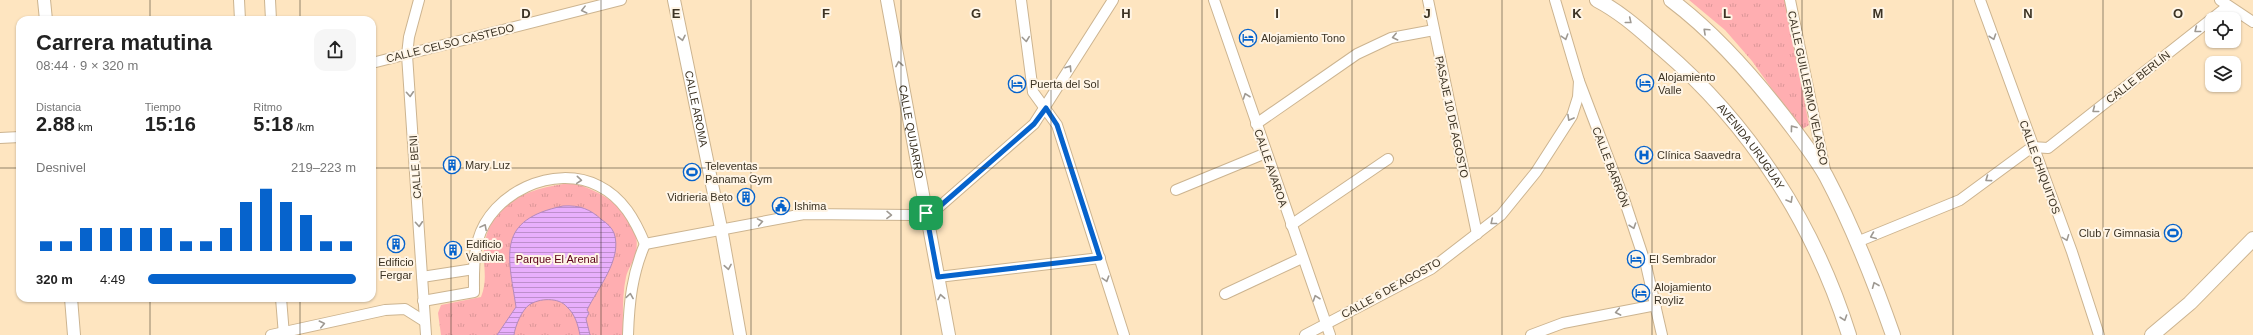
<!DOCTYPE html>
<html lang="es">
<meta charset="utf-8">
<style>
:root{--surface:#fff;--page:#f6f6f6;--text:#222;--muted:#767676;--accent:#0663cc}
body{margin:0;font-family:Helvetica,sans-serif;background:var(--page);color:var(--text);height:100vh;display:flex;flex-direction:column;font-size:15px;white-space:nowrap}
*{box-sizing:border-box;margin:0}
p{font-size:13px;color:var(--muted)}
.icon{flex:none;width:22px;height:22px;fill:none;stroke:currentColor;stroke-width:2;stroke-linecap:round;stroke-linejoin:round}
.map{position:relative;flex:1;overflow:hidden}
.side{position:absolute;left:16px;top:16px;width:360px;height:286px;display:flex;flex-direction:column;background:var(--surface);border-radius:12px;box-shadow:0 1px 3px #0004}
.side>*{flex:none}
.buttons{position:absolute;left:2205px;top:12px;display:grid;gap:8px}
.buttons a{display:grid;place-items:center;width:36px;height:36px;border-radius:8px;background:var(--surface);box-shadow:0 1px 3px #0004;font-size:20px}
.pin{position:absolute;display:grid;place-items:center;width:34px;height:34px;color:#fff;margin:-17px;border-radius:8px;box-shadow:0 2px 6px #0006}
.round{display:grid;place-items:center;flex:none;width:42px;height:42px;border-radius:12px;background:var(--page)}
.head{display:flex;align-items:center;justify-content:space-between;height:68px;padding:0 20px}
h1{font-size:22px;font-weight:700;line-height:30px}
.figures{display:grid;grid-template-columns:repeat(3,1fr);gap:6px;height:68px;padding:4px 20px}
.figures div{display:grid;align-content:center}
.figures b{font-size:20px;font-weight:700}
.figures small{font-size:11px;font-weight:400}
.figures p{font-size:11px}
.chart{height:112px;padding:8px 20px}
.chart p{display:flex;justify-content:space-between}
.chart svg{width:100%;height:72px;margin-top:4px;stroke:var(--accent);stroke-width:6}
ul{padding:0 20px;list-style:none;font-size:13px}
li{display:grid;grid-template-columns:64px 48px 1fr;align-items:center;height:30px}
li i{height:10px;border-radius:5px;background:var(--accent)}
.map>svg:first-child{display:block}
.grass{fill:url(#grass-tufts)}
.water{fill:url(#water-rules);stroke:#b48abb}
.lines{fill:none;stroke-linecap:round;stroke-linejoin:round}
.minor-casing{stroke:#ccb490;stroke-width:12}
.tertiary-casing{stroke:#ccb490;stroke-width:14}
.secondary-casing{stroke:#ccb490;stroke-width:16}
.minor{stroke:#fff;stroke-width:10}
.tertiary{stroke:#fff;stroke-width:12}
.secondary{stroke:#fff;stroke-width:14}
.oneway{stroke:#9e9992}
.route-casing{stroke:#fff;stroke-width:8}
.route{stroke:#0663cc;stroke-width:5}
.grid{fill:none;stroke:#3c3324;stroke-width:1;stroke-opacity:0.55}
.labels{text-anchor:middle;stroke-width:4;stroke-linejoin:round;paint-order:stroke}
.poi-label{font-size:11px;fill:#3c3324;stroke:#fff5e6;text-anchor:start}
.street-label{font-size:11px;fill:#3c3324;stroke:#fff5e6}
.park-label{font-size:11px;fill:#5a0016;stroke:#fff5e6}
.grid-label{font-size:13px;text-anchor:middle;font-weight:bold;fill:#3c3324;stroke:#fff5e6;stroke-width:4;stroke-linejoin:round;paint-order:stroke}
</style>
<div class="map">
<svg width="2253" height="335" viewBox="0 0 2253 335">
<defs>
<pattern id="grass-tufts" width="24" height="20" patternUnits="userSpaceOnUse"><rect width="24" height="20" fill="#ffaeb1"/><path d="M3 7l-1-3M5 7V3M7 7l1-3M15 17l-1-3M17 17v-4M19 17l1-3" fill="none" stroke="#db9698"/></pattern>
<pattern id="water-rules" width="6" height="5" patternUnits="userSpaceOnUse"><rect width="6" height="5" fill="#e8affc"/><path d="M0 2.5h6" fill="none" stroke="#bd8fcc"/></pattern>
</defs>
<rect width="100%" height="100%" fill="#fee5c0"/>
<g class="grass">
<path d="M1689,0H1785L1809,125L1801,130L1752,61L1725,30Z"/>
<path d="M572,183C603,191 643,214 636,252C635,260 628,268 626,277C622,296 623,316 623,335H441L438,313L441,305L481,297C488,279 483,268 484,249C488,202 531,187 572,183Z"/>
</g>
<path class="water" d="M563,206C580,205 590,209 602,220C607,223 612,228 614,233C623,259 597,289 587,310L589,313L586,319L590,335H580C578,325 575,314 567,307C559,297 539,298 529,305C522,310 515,326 514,335H497L516,307C508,254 496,220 563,206Z"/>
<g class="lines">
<defs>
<g id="minor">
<path d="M239,0L240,20"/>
<path d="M270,0L271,20"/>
<path d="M419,0L409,37L407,55L426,335"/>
<path d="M1021,0L1033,92L1057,125L1124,335"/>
<path d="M1214,0L1330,335"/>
<path d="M1428,0L1477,234"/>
<path d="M1555,0L1579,81L1625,202L1646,265L1662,335"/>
<path d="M1790,0L1825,170"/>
<path d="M1980,0L2072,252L2099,335"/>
<path d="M2220,0L2253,22"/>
<path d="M372,63L621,0"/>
<path d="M1256,124L1357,54L1391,38L1434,30"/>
<path d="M0,138L20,137"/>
<path d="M1176,190L1266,153"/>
<path d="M1291,225L1388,159"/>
<path d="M1857,242L1960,200L2032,147L2048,148L2228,6"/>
<path d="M645,244L804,214L912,215L939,207L1034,124L1113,0"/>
<path d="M422,277L474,269"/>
<path d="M938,277L1100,258"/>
<path d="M1225,294L1302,258"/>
<path d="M281,298L284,335"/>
<path d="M423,301L474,292C474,275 473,257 478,240C491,193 554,163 599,186C623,198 635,220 645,244"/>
<path d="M271,335L385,310L405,309L424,321"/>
<path d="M628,335C629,303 632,274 645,244"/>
<path d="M1305,335L1431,269L1501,215L1536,172L1572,116L1578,97L1579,81"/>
<path d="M1531,335L1563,323L1656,305"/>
</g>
<g id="tertiary">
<path d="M44,0L46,20"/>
<path id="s1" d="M674,0L721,228L740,335"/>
<path id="s2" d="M887,0L949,335"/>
<path d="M71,298L74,335"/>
</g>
<g id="secondary">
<path id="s3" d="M1597,0C1622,13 1641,31 1662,49C1751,125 1814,224 1849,335"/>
<path d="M1671,0C1719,36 1759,83 1795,131C1806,146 1817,160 1826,176C1853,227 1874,281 1893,335"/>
<path d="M2152,335L2190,303L2253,239"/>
</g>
</defs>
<use href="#minor" class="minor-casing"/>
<use href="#tertiary" class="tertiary-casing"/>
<use href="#secondary" class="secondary-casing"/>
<use href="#minor" class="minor"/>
<use href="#tertiary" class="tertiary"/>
<use href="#secondary" class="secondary"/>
</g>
<defs><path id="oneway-chevron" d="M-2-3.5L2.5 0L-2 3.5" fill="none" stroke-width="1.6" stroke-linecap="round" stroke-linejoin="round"/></defs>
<g class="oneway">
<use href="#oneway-chevron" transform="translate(584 10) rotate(166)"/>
<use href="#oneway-chevron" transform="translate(1629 21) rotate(39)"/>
<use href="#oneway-chevron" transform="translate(2197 30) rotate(142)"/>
<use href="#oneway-chevron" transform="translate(1706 31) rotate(-137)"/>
<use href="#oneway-chevron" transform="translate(1395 37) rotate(167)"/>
<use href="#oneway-chevron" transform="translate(1565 37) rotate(73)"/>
<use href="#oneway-chevron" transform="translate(1993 37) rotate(71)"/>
<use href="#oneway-chevron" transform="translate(682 38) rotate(78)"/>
<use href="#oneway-chevron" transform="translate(1026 39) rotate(83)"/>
<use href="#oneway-chevron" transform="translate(899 64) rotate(-100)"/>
<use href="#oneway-chevron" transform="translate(1069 68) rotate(-57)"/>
<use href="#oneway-chevron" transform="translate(410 94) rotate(86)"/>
<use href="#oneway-chevron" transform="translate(1246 96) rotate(-109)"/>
<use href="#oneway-chevron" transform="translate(2095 110) rotate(142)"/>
<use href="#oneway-chevron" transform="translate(1570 118) rotate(119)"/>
<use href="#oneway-chevron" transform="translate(1793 128) rotate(-127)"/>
<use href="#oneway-chevron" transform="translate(1988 179) rotate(144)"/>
<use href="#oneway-chevron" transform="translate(579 180) rotate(5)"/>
<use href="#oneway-chevron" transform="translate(1790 200) rotate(60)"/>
<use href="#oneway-chevron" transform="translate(889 215) rotate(1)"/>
<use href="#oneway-chevron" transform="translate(760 222) rotate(-10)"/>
<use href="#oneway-chevron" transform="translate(1493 222) rotate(141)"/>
<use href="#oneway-chevron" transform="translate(419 224) rotate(86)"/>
<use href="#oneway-chevron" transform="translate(1633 226) rotate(71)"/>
<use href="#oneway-chevron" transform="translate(484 227) rotate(-62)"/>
<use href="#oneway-chevron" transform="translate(1873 236) rotate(158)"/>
<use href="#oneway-chevron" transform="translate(2066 238) rotate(69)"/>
<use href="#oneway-chevron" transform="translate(728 267) rotate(80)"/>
<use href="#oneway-chevron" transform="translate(1106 279) rotate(73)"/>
<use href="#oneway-chevron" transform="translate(1875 285) rotate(-112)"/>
<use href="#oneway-chevron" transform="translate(630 296) rotate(-81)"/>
<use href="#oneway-chevron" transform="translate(941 297) rotate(-101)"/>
<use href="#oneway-chevron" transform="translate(1316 298) rotate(-109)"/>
<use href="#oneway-chevron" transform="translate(1618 312) rotate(169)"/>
<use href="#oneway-chevron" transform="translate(1844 318) rotate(71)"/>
<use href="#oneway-chevron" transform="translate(322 324) rotate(-13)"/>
</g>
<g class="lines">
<defs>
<path id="route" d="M1046,108L1057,125L1100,258L938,277L926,213L939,207L1034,124Z"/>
</defs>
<use href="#route" class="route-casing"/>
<use href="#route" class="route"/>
</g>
<path class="grid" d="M150,0V20M300,0V20M451,0V335M601,0V335M751,0V335M901,0V335M1051,0V335M1202,0V335M1352,0V335M1502,0V335M1652,0V335M1802,0V335M1953,0V335M2103,0V335M0,168H20M372,168H2253M150,298V335M300,298V335"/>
<defs>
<symbol id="hotel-ring" viewBox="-11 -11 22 22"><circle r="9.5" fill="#fff5e6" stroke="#0663cc" stroke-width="1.5"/><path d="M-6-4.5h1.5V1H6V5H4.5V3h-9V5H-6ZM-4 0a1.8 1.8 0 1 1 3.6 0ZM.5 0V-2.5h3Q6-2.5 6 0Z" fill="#0663cc"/></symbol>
<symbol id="hospital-ring" viewBox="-11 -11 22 22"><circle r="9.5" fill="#fff5e6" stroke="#0663cc" stroke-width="1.5"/><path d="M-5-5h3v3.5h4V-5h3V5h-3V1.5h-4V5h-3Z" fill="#0663cc"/></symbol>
<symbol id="building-ring" viewBox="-11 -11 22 22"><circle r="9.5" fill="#fff5e6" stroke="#0663cc" stroke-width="1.5"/><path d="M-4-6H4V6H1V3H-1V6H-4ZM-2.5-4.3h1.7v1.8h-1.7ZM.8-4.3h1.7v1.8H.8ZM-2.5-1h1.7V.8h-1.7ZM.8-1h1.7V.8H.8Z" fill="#0663cc"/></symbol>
<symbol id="stadium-ring" viewBox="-11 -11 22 22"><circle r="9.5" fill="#fff5e6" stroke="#0663cc" stroke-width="1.5"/><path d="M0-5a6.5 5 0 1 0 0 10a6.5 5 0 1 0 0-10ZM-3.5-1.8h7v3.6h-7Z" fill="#0663cc"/></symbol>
<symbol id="civic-ring" viewBox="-11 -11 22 22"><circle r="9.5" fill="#fff5e6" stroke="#0663cc" stroke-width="1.5"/><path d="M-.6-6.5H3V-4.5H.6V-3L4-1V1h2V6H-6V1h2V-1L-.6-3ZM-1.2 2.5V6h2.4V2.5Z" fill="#0663cc"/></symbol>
</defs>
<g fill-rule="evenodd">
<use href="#hotel-ring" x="1238" y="28" width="20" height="20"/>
<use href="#hotel-ring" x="1635" y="73" width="20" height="20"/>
<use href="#hotel-ring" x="1007" y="74" width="20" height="20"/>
<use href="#hospital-ring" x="1634" y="145" width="20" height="20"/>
<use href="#building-ring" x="442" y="155" width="20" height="20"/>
<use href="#stadium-ring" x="682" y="162" width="20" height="20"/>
<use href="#building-ring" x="736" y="187" width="20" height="20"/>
<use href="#civic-ring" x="771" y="196" width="20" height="20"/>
<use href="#stadium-ring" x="2163" y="223" width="20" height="20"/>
<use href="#building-ring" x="386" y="234" width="20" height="20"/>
<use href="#building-ring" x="443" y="240" width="20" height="20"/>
<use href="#hotel-ring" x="1626" y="249" width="20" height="20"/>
<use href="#hotel-ring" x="1631" y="283" width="20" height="20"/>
</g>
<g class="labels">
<g class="poi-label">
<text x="1261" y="42">Alojamiento Tono</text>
<text x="1658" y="81">Alojamiento<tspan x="1658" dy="13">Valle</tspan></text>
<text x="1030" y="88">Puerta del Sol</text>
<text x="1657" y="159">Clínica Saavedra</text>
<text x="465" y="169">Mary Luz</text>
<text x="705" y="170">Televentas<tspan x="705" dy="13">Panama Gym</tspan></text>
<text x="733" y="201" text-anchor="end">Vidrieria Beto</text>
<text x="794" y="210">Ishima</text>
<text x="2160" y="237" text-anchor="end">Club 7 Gimnasia</text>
<text x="466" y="248">Edificio<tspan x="466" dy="13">Valdivia</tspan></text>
<text x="1649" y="263">El Sembrador</text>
<text x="396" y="266" text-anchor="middle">Edificio<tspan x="396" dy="13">Fergar</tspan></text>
<text x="1654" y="291">Alojamiento<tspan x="1654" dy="13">Royliz</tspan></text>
</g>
<g class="street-label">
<text transform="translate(450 43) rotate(-14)" y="4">CALLE CELSO CASTEDO</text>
<text transform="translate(2138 77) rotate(-38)" y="4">CALLE BERLÍN</text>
<text transform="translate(1808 88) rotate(78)" y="4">CALLE GUILLERMO VELASCO</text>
<text dy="4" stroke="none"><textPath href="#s1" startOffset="111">CALLE AROMA</textPath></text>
<text transform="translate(1452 117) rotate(78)" y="4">PASAJE 10 DE AGOSTO</text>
<text dy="4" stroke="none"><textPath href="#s2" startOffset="134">CALLE QUIJARRO</textPath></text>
<text dy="4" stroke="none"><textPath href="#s3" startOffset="214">AVENIDA URUGUAY</textPath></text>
<text transform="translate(415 167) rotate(-94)" y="4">CALLE BENI</text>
<text transform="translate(1611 167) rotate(69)" y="4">CALLE BARRÓN</text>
<text transform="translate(2040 167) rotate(70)" y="4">CALLE CHIQUITOS</text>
<text transform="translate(1271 168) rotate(71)" y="4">CALLE AVAROA</text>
<text transform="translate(1391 288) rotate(-29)" y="4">CALLE 6 DE AGOSTO</text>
</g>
<g class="park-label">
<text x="557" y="263">Parque El Arenal</text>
</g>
</g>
<g class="grid-label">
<text x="526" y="18">D</text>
<text x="676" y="18">E</text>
<text x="826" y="18">F</text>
<text x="976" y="18">G</text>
<text x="1126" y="18">H</text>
<text x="1277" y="18">I</text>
<text x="1427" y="18">J</text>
<text x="1577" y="18">K</text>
<text x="1727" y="18">L</text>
<text x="1878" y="18">M</text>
<text x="2028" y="18">N</text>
<text x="2178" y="18">O</text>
</g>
</svg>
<div class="buttons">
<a><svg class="icon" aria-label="locate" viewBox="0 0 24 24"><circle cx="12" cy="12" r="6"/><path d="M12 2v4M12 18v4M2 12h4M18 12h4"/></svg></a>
<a><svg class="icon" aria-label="layers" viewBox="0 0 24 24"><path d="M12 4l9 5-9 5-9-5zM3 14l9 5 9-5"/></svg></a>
</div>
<div class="pin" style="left:926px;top:213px;background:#1e9e55"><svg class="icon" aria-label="arrive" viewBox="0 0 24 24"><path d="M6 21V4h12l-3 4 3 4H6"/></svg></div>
<section class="side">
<div class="head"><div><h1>Carrera matutina</h1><p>08:44 · 9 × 320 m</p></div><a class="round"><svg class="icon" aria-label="share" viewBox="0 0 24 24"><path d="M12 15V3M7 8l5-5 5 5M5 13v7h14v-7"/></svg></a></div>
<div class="figures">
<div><p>Distancia</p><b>2.88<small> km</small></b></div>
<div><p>Tiempo</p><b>15:16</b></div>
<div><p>Ritmo</p><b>5:18<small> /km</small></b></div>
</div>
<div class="chart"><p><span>Desnivel</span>219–223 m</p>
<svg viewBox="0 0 160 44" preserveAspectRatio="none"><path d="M5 44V38M15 44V38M25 44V30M35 44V30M45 44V30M55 44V30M65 44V30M75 44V38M85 44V38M95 44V30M105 44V14M115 44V6M125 44V14M135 44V22M145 44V38M155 44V38"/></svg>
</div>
<ul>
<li><b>320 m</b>4:49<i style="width:100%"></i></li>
</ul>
</section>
</div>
